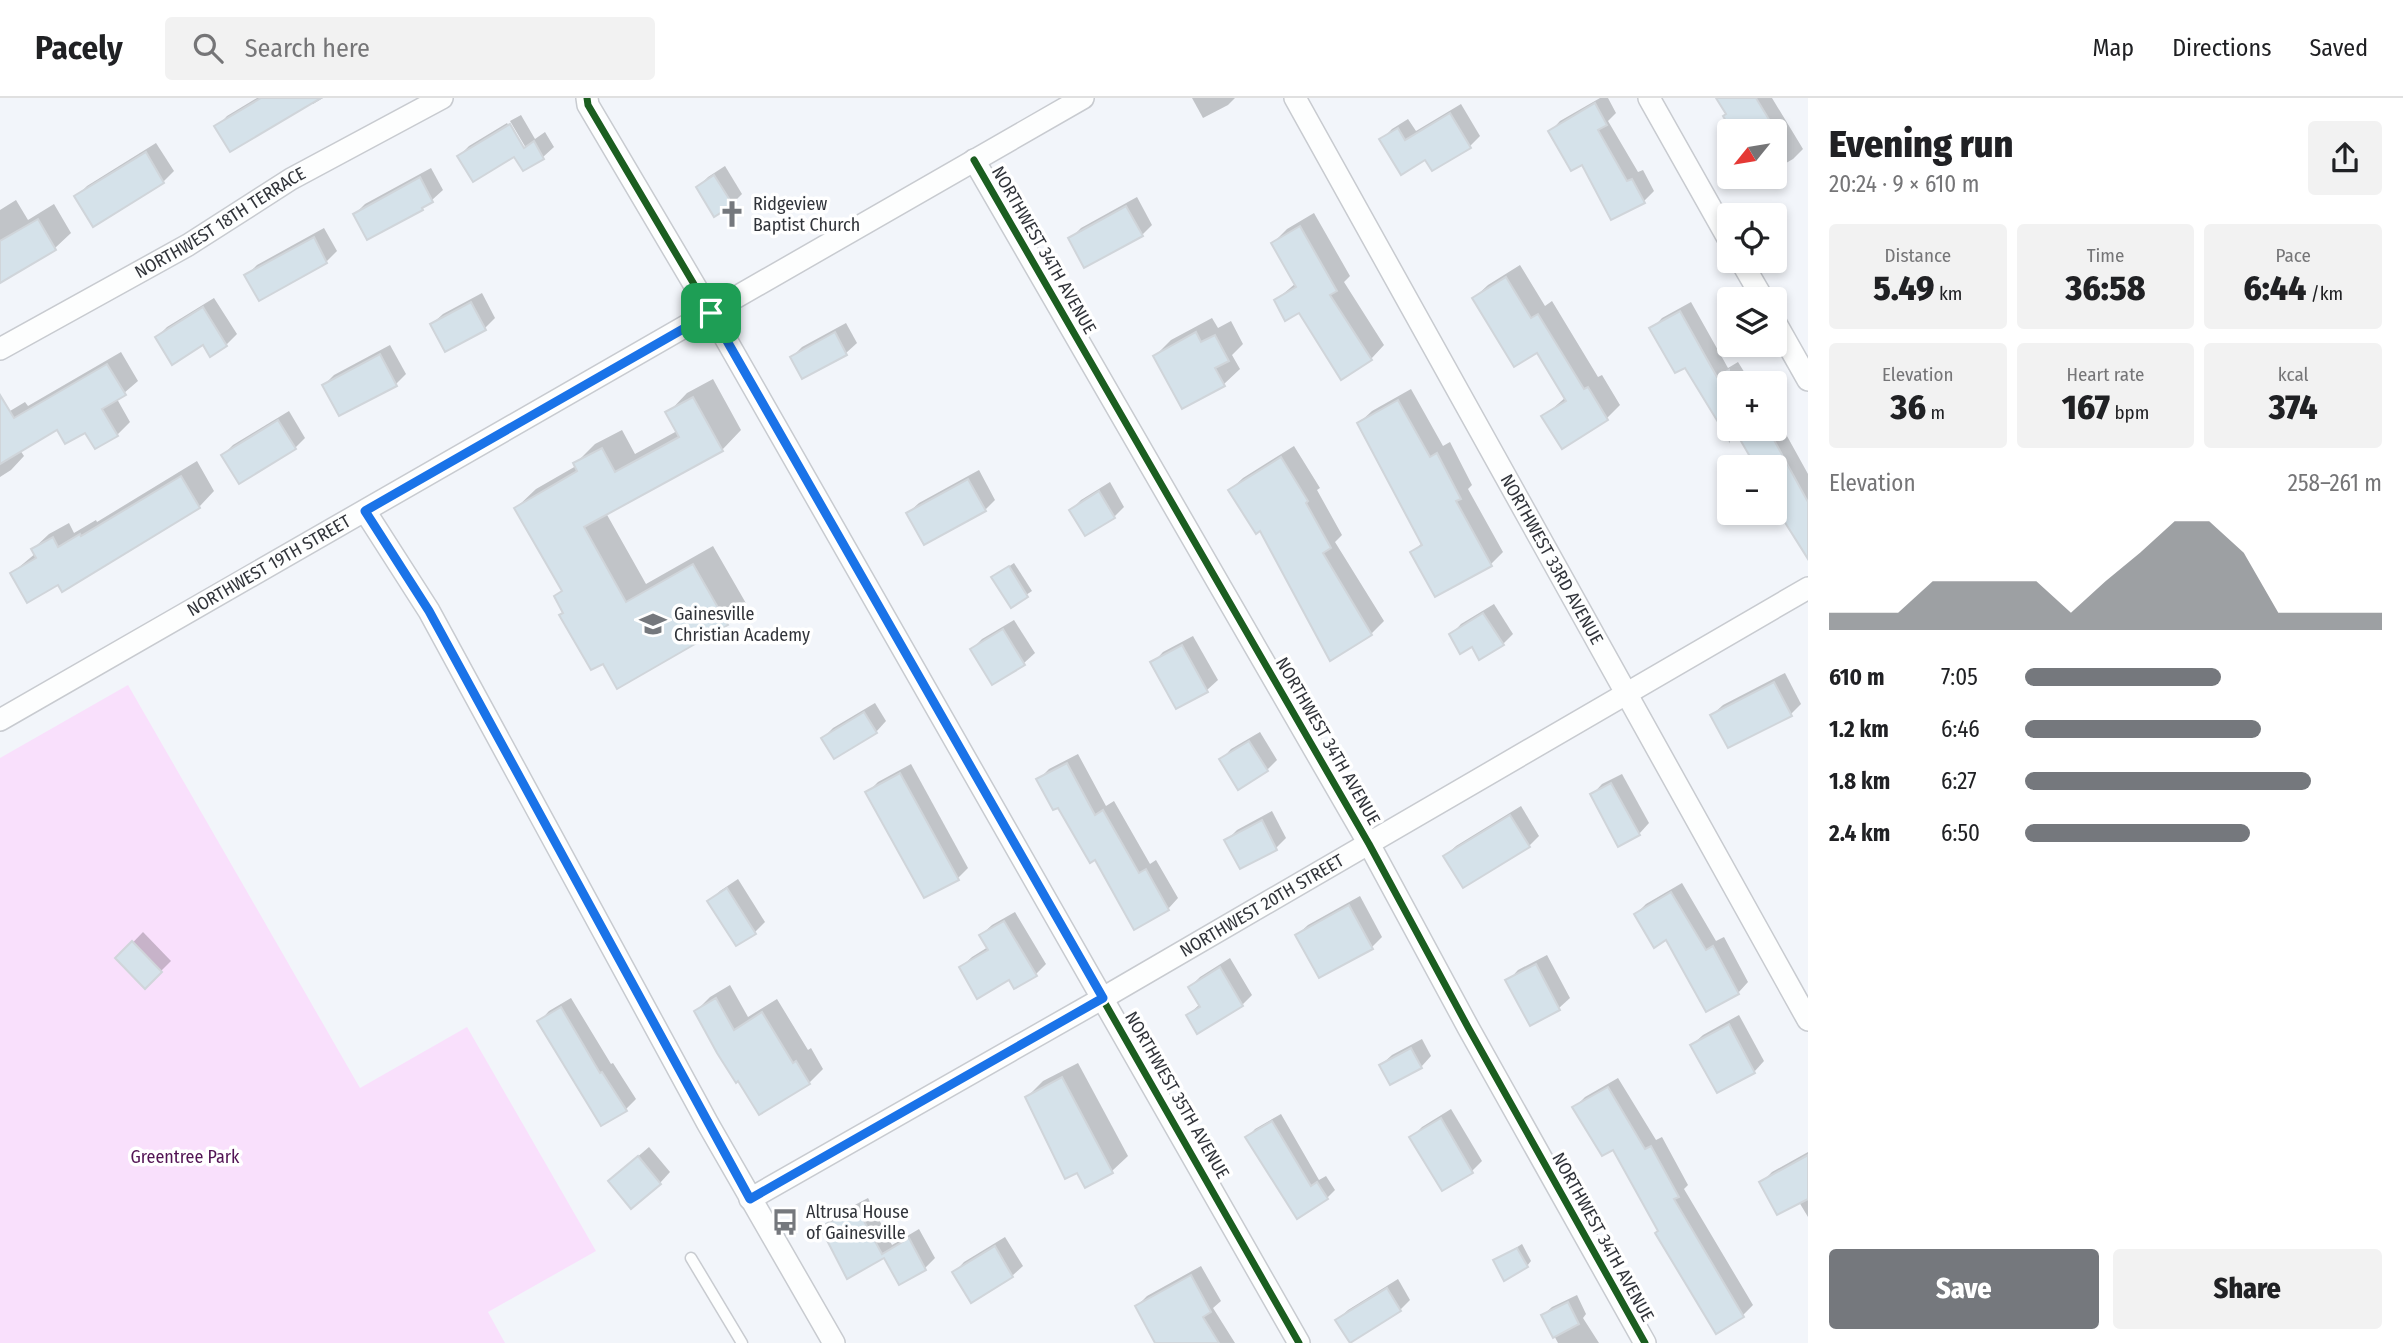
<!DOCTYPE html>
<meta charset="utf-8">
<style>
:root{--surface:#fff;--page:#f2f2f2;--text:#202124;--muted:#757577;--line:#e0e0e0;--accent:#75787d}
body{margin:0;font-family:"Fira Sans Condensed",sans-serif;background:var(--page);color:var(--text);height:100vh;display:flex;flex-direction:column;font-size:26px;white-space:nowrap}
*{box-sizing:border-box;margin:0}
p{font-size:23px;color:var(--muted)}
.icon{flex:none;width:38px;height:38px;fill:none;stroke:currentColor;stroke-width:2;stroke-linecap:round;stroke-linejoin:round}
.map{position:relative;flex:1;overflow:hidden}
.details{display:flex;flex-direction:column;background:var(--surface);width:595px}
.details>*{flex:none}
.needle{width:46px;rotate:240deg}
.controls{position:absolute;left:1717px;top:21px;display:grid;gap:14px}
.controls a{display:grid;place-items:center;width:70px;height:70px;border-radius:7px;background:var(--surface);box-shadow:0 4px 10px #0003;font-size:35px}
.pin{position:absolute;display:grid;place-items:center;width:60px;height:60px;color:#fff;margin:-30px;border-radius:14px;box-shadow:0 4px 10px #0006}
.round{display:grid;place-items:center;flex:none;width:74px;height:74px;border-radius:7px;background:var(--page)}
.head{display:flex;align-items:center;justify-content:space-between;height:119px;padding:0 21px}
h1{font-size:38px;font-weight:800;line-height:52px}
.metrics{display:grid;grid-template-columns:repeat(3,1fr);gap:10px;height:119px;padding:7px 21px}
.metrics div{display:grid;align-content:center;border-radius:7px;background:var(--page);text-align:center}
.metrics b{font-size:35px;font-weight:800}
.metrics small{font-size:19px;font-weight:400}
.metrics p{font-size:19px}
.chart{height:196px;padding:14px 21px}
.chart p{display:flex;justify-content:space-between}
.chart svg{width:100%;height:126px;margin-top:7px;fill:var(--accent);opacity:.7}
.action{display:flex;gap:14px;margin-top:auto;padding:14px 21px}
.action a{flex:1;height:80px;border-radius:7px;background:var(--accent);color:#fff;font-size:28px;font-weight:800;line-height:80px;text-align:center}
.action a+a{background:var(--page);color:var(--text)}
ul{padding:0 21px;list-style:none;font-size:23px}
li{display:grid;grid-template-columns:112px 84px 1fr;align-items:center;height:52px}
li i{height:18px;border-radius:9px;background:var(--accent)}
header{display:flex;align-items:center;gap:42px;box-sizing:border-box;height:98px;padding:0 35px;background:var(--surface);border-bottom:2px solid var(--line)}
header strong{font-size:33px}
nav{display:flex;gap:38px;margin-inline-start:auto;font-size:24px}
.search{width:490px;height:63px;background:var(--page);display:flex;align-items:center;gap:18px;box-sizing:border-box;padding:0 24px;border-radius:7px;color:var(--muted);font-size:26px}
main{display:flex;flex:1;min-height:0}
.map>svg:first-child{display:block}
.green{fill:#f9e0fc}
.shadow{fill:#0003}
.building{fill:#d5e2ea;stroke:#d0d5da;stroke-width:2}
.lines{fill:none;stroke-linecap:round;stroke-linejoin:round}
.service-casing{stroke:#c8cbd0;stroke-width:13}
.minor-casing{stroke:#c8cbd0;stroke-width:24}
.service{stroke:#fdfefe;stroke-width:10}
.minor{stroke:#fdfefe;stroke-width:21}
.cycleway-casing{stroke:#fff;stroke-width:11}
.cycleway{stroke:#1b5e20;stroke-width:7}
.route-casing{stroke:#fff;stroke-width:14}
.route{stroke:#1a73e8;stroke-width:9}
.labels{text-anchor:middle;stroke-width:7;stroke-linejoin:round;paint-order:stroke}
.poi-label{font-size:18px;fill:#31343a;stroke:#fff;text-anchor:start}
.street-label{font-size:18px;fill:#31343a;stroke:#fff}
.park-label{font-size:18px;fill:#521454;stroke:#fff}
</style>
<header>
<strong>Pacely</strong>
<div class="search"><svg class="icon" aria-label="search" viewBox="0 0 24 24"><circle cx="10" cy="10" r="6"/><path d="M15 15l6 6"/></svg>Search here</div>
<nav><a>Map</a><a>Directions</a><a>Saved</a></nav>
</header>
<main>
<div class="map">
<svg width="1808" height="1245" viewBox="0 0 1808 1245">
<rect width="100%" height="100%" fill="#f2f5fa"/>
<path class="green" d="M128,587L360,990L467,929L596,1153L488,1214L505,1245H0V660Z"/>
<g class="shadow">
<path d="M257,0H323L313,6L312,3L217,29L227,18Z"/>
<path d="M1192,0H1235L1228,7L1203,20Z"/>
<path d="M1600,0H1608L1616,15L1608,23L1638,74L1643,72L1654,93L1643,104L1583,64L1550,34L1560,23Z"/>
<path d="M1718,0H1772L1803,51L1793,61L1774,72V33H1734L1725,18L1727,16Z"/>
<path d="M1461,6L1480,38L1470,48L1433,71L1426,59L1382,41L1392,31L1408,21L1416,33Z"/>
<path d="M521,17L535,41L545,34L554,49L543,59L523,71L514,56L459,58L469,48L507,25L522,50H526L510,23Z"/>
<path d="M156,45L174,73L163,84L93,126L76,99L87,88Z"/>
<path d="M725,68L742,96L732,106L698,89L708,79Z"/>
<path d="M431,70L443,92L422,111L355,116L365,106Z"/>
<path d="M1137,99L1152,127L1142,137L1071,140L1081,130Z"/>
<path d="M16,102L28,122L54,106L71,135L55,150L0,183V112Z"/>
<path d="M1314,115L1350,178L1344,184L1384,247L1371,261L1299,212L1276,202L1296,185L1273,145L1287,131Z"/>
<path d="M324,130L337,153L326,164L260,201L247,177L257,167Z"/>
<path d="M1520,167L1545,208L1552,203L1598,279L1602,277L1620,307L1606,321L1544,318L1566,299L1537,253L1474,200L1488,187Z"/>
<path d="M482,195L495,220L485,230L432,226L443,216Z"/>
<path d="M214,200L237,236L226,247L210,256L203,245L157,239L167,229Z"/>
<path d="M1691,204L1728,270L1738,264L1751,285H1729V329L1685,267L1652,231L1662,220Z"/>
<path d="M1212,220L1218,230L1231,223L1243,246L1232,257L1240,271L1224,286L1155,258L1171,242Z"/>
<path d="M846,225L857,245L846,255L802,279L792,259L802,249Z"/>
<path d="M390,247L406,276L396,286L324,287L334,277Z"/>
<path d="M121,254L138,283L117,301L130,324L117,337L58,330L20,352L24,358L11,372L0,379V319L25,304L28,308Z"/>
<path d="M713,281L741,332L722,352L606,415L646,486L713,448L747,507L727,526L603,563L565,514L556,498L563,491L516,410L536,391L576,368L575,366L595,346L622,332L635,356L677,333L668,315L687,295Z"/>
<path d="M1411,291L1443,348L1450,344L1472,387L1468,391L1503,454L1491,466L1413,454L1423,444L1359,325L1372,313Z"/>
<path d="M289,313L305,340L295,350L223,357L233,347Z"/>
<path d="M1774,323L1779,331L1782,329L1808,376V440L1774,369H1758L1736,331H1774Z"/>
<path d="M1294,348L1320,390L1317,392L1342,437L1335,444L1384,523L1371,536L1331,560L1261,431L1230,392L1243,380Z"/>
<path d="M197,363L214,393L199,409L58,485L12,475L36,455L33,451L49,436L69,425L74,435L96,422L97,424Z"/>
<path d="M979,372L995,402L985,412L908,415L919,405Z"/>
<path d="M1110,384L1124,409L1114,419L1071,412L1081,402Z"/>
<path d="M1014,465L1032,493L1011,507L994,479Z"/>
<path d="M1494,506L1513,536L1503,546L1472,547L1451,537L1461,526Z"/>
<path d="M1014,522L1035,555L1024,565L993,585L972,551L982,541Z"/>
<path d="M1193,538L1218,582L1207,592L1177,609L1153,565L1163,554Z"/>
<path d="M1785,575L1801,606L1791,616L1712,617L1723,607Z"/>
<path d="M875,605L886,623L876,634L823,640L833,630Z"/>
<path d="M1260,634L1277,662L1267,672L1221,662L1231,651Z"/>
<path d="M1078,656L1106,708L1114,703L1150,766L1156,762L1178,800L1168,811L1058,708L1038,682L1049,671Z"/>
<path d="M911,666L968,770L958,780L925,798L868,694L878,684Z"/>
<path d="M1622,676L1649,725L1639,736L1592,697L1602,686Z"/>
<path d="M1521,708L1539,738L1529,748L1445,758L1456,748Z"/>
<path d="M1272,713L1286,740L1276,750L1226,743L1237,732Z"/>
<path d="M738,781L765,824L755,834L710,803L720,793Z"/>
<path d="M1682,785L1716,843L1724,839L1748,884L1738,895L1636,816L1646,806Z"/>
<path d="M1360,798L1382,839L1372,849L1297,837L1308,827Z"/>
<path d="M1015,814L1046,866L1036,876L1009,880L961,869L972,859L988,849L981,837L992,827Z"/>
<path d="M143,834L171,863L145,889L117,861Z"/>
<path d="M1547,857L1570,900L1559,910L1530,926L1508,883L1518,872Z"/>
<path d="M1230,860L1252,897L1242,907L1188,917L1200,906L1190,889L1200,879Z"/>
<path d="M730,887L748,919L777,901L808,952L811,950L823,971L809,985L696,913L710,899Z"/>
<path d="M571,900L611,966L613,965L636,1001L626,1011L539,924L549,913Z"/>
<path d="M1739,917L1764,963L1754,974L1692,947L1703,937Z"/>
<path d="M1422,941L1431,958L1421,969L1381,967L1392,957Z"/>
<path d="M1078,965L1128,1058L1112,1073L1027,999L1043,983Z"/>
<path d="M1618,980L1656,1042L1662,1039L1688,1087L1684,1091L1753,1207L1743,1217L1660,1132L1614,1049L1574,1010L1585,999Z"/>
<path d="M1451,1011L1482,1063L1472,1073L1412,1039L1422,1029Z"/>
<path d="M1281,1016L1319,1082L1326,1078L1335,1092L1327,1100L1247,1040L1255,1031Z"/>
<path d="M649,1049L670,1074L660,1085L621,1073Z"/>
<path d="M1808,1054V1119L1799,1104L1761,1085L1772,1074Z"/>
<path d="M868,1100L892,1147L919,1131L935,1160L925,1170L885,1158L822,1130L832,1119Z"/>
<path d="M1005,1139L1023,1168L1012,1178L954,1175L964,1164Z"/>
<path d="M1522,1146L1531,1163L1527,1168L1495,1163Z"/>
<path d="M1201,1168L1221,1203L1213,1210L1235,1245H1185L1137,1208L1147,1198Z"/>
<path d="M1398,1181L1410,1202L1400,1212L1337,1222L1348,1212Z"/>
<path d="M1577,1197L1586,1216L1583,1220L1599,1245H1558L1543,1217L1552,1209Z"/>
</g>
<g class="building">
<path d="M261,0H321L230,54L214,28Z"/>
<path d="M1716,0H1756L1776,33H1732L1723,18L1726,16Z"/>
<path d="M1595,5L1607,27L1598,32L1627,83L1632,81L1645,105L1611,122L1582,67L1571,73L1548,33Z"/>
<path d="M1450,15L1471,50L1432,73L1425,62L1401,77L1379,41L1398,30L1405,42Z"/>
<path d="M510,26L524,50L534,43L544,61L523,73L514,59L473,84L457,58Z"/>
<path d="M146,54L164,85L93,129L74,98Z"/>
<path d="M714,77L733,107L714,119L696,89Z"/>
<path d="M420,79L433,104L422,110L423,112L367,142L353,116Z"/>
<path d="M1126,108L1143,138L1084,170L1068,140Z"/>
<path d="M38,121L56,152L0,185V143Z"/>
<path d="M1300,128L1337,193L1330,197L1372,262L1341,282L1299,215L1285,223L1274,202L1296,189L1271,145Z"/>
<path d="M314,139L327,165L259,203L244,177Z"/>
<path d="M1506,179L1531,220L1538,216L1584,291L1588,289L1608,322L1562,351L1541,318L1566,303L1537,255L1514,269L1472,200Z"/>
<path d="M471,204L486,232L445,254L430,226Z"/>
<path d="M203,209L227,248L210,259L203,247L172,267L155,239Z"/>
<path d="M1680,213L1717,279L1729,272V342L1685,270L1675,275L1649,230Z"/>
<path d="M835,234L847,257L802,281L790,259Z"/>
<path d="M1196,234L1201,244L1215,237L1229,263L1215,270L1225,288L1182,311L1153,258Z"/>
<path d="M380,256L397,288L339,318L322,287Z"/>
<path d="M107,266L126,297L102,311L118,338L95,351L85,335L65,346L57,332L0,366V297L14,320Z"/>
<path d="M693,299L723,353L584,429L626,504L693,466L728,527L617,591L603,566L591,572L559,517L563,515L554,498L562,493L514,410L577,373L573,365L602,350L615,374L679,339L665,314Z"/>
<path d="M1398,302L1430,359L1437,355L1461,401L1456,403L1492,468L1435,499L1410,454L1422,447L1357,325Z"/>
<path d="M278,322L296,351L239,386L221,357Z"/>
<path d="M1734,331H1768L1808,404V461L1774,407V369H1756Z"/>
<path d="M1281,359L1308,403L1306,405L1331,450L1323,455L1372,537L1330,563L1260,433L1256,436L1228,392Z"/>
<path d="M181,378L200,410L62,494L58,487L27,505L10,475L36,460L31,451L53,439L58,449L80,436L81,438Z"/>
<path d="M968,381L986,413L924,447L906,415Z"/>
<path d="M1099,393L1115,420L1085,438L1069,412Z"/>
<path d="M1009,468L1028,499L1011,510L991,479Z"/>
<path d="M1483,515L1504,547L1479,562L1472,549L1460,556L1449,536Z"/>
<path d="M1003,531L1025,567L992,587L970,551Z"/>
<path d="M1182,547L1208,594L1176,611L1150,564Z"/>
<path d="M1774,584L1792,618L1728,650L1710,617Z"/>
<path d="M864,614L877,635L834,661L821,640Z"/>
<path d="M1249,643L1268,673L1238,692L1219,661Z"/>
<path d="M1067,665L1095,717L1103,712L1139,775L1146,771L1169,812L1134,832L1095,762L1090,765L1058,710L1053,712L1036,681Z"/>
<path d="M900,675L959,782L924,800L865,694Z"/>
<path d="M1611,685L1640,737L1618,749L1590,696Z"/>
<path d="M1510,717L1530,749L1463,790L1443,758Z"/>
<path d="M1262,722L1277,752L1240,771L1224,742Z"/>
<path d="M727,790L756,836L736,848L707,803Z"/>
<path d="M1671,794L1706,852L1713,848L1739,896L1706,914L1666,842L1654,850L1634,816Z"/>
<path d="M1349,807L1373,851L1319,880L1295,837Z"/>
<path d="M1004,823L1037,878L1014,891L1009,882L977,901L959,869L988,852L979,837Z"/>
<path d="M132,843L162,874L145,891L115,860Z"/>
<path d="M1536,866L1560,912L1530,928L1505,882Z"/>
<path d="M1220,869L1243,908L1197,936L1186,917L1200,909L1188,889Z"/>
<path d="M716,900L734,932L762,914L793,965L796,963L810,986L759,1017L738,983L736,985L717,955L694,913Z"/>
<path d="M561,909L600,975L602,974L627,1013L601,1028L537,923Z"/>
<path d="M1729,926L1755,975L1717,995L1690,947Z"/>
<path d="M1411,950L1422,970L1390,987L1379,967Z"/>
<path d="M1062,979L1113,1075L1085,1090L1077,1075L1065,1081L1025,999Z"/>
<path d="M1608,989L1645,1051L1651,1048L1679,1099L1674,1101L1744,1219L1716,1236L1655,1135L1658,1133L1613,1052L1602,1058L1572,1009Z"/>
<path d="M1441,1020L1473,1075L1442,1093L1409,1039Z"/>
<path d="M1272,1023L1311,1088L1317,1084L1328,1101L1297,1121L1245,1039Z"/>
<path d="M1808,1057V1101L1777,1117L1759,1084Z"/>
<path d="M638,1058L661,1086L631,1111L608,1083Z"/>
<path d="M857,1110L882,1156L909,1140L926,1172L899,1187L884,1160L847,1181L820,1129Z"/>
<path d="M995,1148L1013,1179L971,1205L952,1174Z"/>
<path d="M1517,1150L1528,1169L1504,1183L1493,1162Z"/>
<path d="M1191,1177L1211,1214L1203,1219L1219,1245H1155L1135,1208Z"/>
<path d="M1387,1190L1401,1213L1350,1245L1335,1222Z"/>
<path d="M1568,1204L1579,1226L1553,1240L1541,1217Z"/>
</g>
<g class="lines">
<defs>
<path id="service" d="M691,1160L742,1245"/>
<g id="minor">
<path d="M587,0L588,7L711,215L1299,1245"/>
<path id="s1" d="M1295,0L1808,922"/>
<path d="M1649,0L1729,142"/>
<path d="M974,62L1369,746L1469,931L1645,1245"/>
<path d="M1741,163L1763,201"/>
<path d="M1774,222L1808,282"/>
<path id="s2" d="M0,251L188,147L291,81L442,0"/>
<path d="M365,413L429,513L708,1026L834,1245"/>
<path id="s3" d="M0,622L1083,0"/>
<path id="s4" d="M750,1101L1103,900L1808,490"/>
</g>
</defs>
<use href="#service" class="service-casing"/>
<use href="#minor" class="minor-casing"/>
<use href="#service" class="service"/>
<use href="#minor" class="minor"/>
<defs>
<g id="cycleway">
<path d="M587,0L588,7L711,215L1299,1245"/>
<path d="M974,62L1369,746L1469,931L1645,1245"/>
</g>
</defs>
<use href="#cycleway" class="cycleway-casing"/>
<use href="#cycleway" class="cycleway"/>
</g>
<g class="lines">
<defs>
<path id="route" d="M711,215L1103,900L750,1101L429,513L365,413Z"/>
</defs>
<use href="#route" class="route-casing"/>
<use href="#route" class="route"/>
</g>
<defs>
<symbol id="church-bare" viewBox="-9 -9 18 18"><path d="M-1.2-6h2.4v3.5h3.3v2.4h-3.3V6h-2.4V-.1h-3.3v-2.4h3.3Z" fill="#75787d" stroke="#fff" stroke-width="2.5" paint-order="stroke"/></symbol>
<symbol id="school-bare" viewBox="-9 -9 18 18"><path d="M0-5L7-2L0 1L-7-2ZM-4 1L0 2.5L4 1V4Q0 6-4 4Z" fill="#75787d" stroke="#fff" stroke-width="2.5" paint-order="stroke"/></symbol>
<symbol id="bus-bare" viewBox="-9 -9 18 18"><path d="M-5-6H5V4H4V6H2V4H-2V6H-4V4H-5ZM-3.5-4V0h7V-4ZM-3.5 1.2v1.5H-2V1.2ZM2 1.2v1.5H3.5V1.2Z" fill="#75787d" stroke="#fff" stroke-width="2.5" paint-order="stroke"/></symbol>
</defs>
<g fill-rule="evenodd">
<use href="#church-bare" x="713" y="97" width="38" height="38"/>
<use href="#school-bare" x="634" y="507" width="38" height="38"/>
<use href="#bus-bare" x="766" y="1105" width="38" height="38"/>
</g>
<g class="labels">
<g class="poi-label">
<text x="753" y="112">Ridgeview<tspan x="753" dy="21">Baptist Church</tspan></text>
<text x="674" y="522">Gainesville<tspan x="674" dy="21">Christian Academy</tspan></text>
<text x="806" y="1120">Altrusa House<tspan x="806" dy="21">of Gainesville</tspan></text>
</g>
<g class="street-label">
<text dy="6" stroke="none"><textPath href="#s2" startOffset="254">NORTHWEST 18TH TERRACE</textPath></text>
<text transform="translate(1044 152) rotate(60)" y="6">NORTHWEST 34TH AVENUE</text>
<text dy="6" stroke="none"><textPath href="#s1" startOffset="528">NORTHWEST 33RD AVENUE</textPath></text>
<text dy="6" stroke="none"><textPath href="#s3" startOffset="310">NORTHWEST 19TH STREET</textPath></text>
<text transform="translate(1328 643) rotate(60)" y="6">NORTHWEST 34TH AVENUE</text>
<text dy="6" stroke="none"><textPath href="#s4" startOffset="590">NORTHWEST 20TH STREET</textPath></text>
<text transform="translate(1177 997) rotate(60)" y="6">NORTHWEST 35TH AVENUE</text>
<text transform="translate(1603 1139) rotate(61)" y="6">NORTHWEST 34TH AVENUE</text>
</g>
<g class="park-label">
<text x="185" y="1065">Greentree Park</text>
</g>
</g>
</svg>
<div class="controls">
<a><svg class="needle" viewBox="-14 -14 28 28"><path d="M0-13l5 13h-10z" fill="#e53935"/><path d="M0 13l5-13h-10z" fill="#757577"/></svg></a>
<a><svg class="icon" aria-label="locate" viewBox="0 0 24 24"><circle cx="12" cy="12" r="6"/><path d="M12 2v4M12 18v4M2 12h4M18 12h4"/></svg></a>
<a><svg class="icon" aria-label="layers" viewBox="0 0 24 24"><path d="M12 4l9 5-9 5-9-5zM3 14l9 5 9-5"/></svg></a>
<a>+</a>
<a>−</a>
</div>
<div class="pin" style="left:711px;top:215px;background:#1e9e55"><svg class="icon" aria-label="arrive" viewBox="0 0 24 24"><path d="M6 21V4h12l-3 4 3 4H6"/></svg></div>
</div>
<section class="details">
<div class="head"><div><h1>Evening run</h1><p>20:24 · 9 × 610 m</p></div><a class="round"><svg class="icon" aria-label="share" viewBox="0 0 24 24"><path d="M12 15V3M7 8l5-5 5 5M5 13v7h14v-7"/></svg></a></div>
<div class="metrics">
<div><p>Distance</p><b>5.49<small> km</small></b></div>
<div><p>Time</p><b>36:58</b></div>
<div><p>Pace</p><b>6:44<small> /km</small></b></div>
</div>
<div class="metrics">
<div><p>Elevation</p><b>36<small> m</small></b></div>
<div><p>Heart rate</p><b>167<small> bpm</small></b></div>
<div><p>kcal</p><b>374</b></div>
</div>
<div class="chart"><p><span>Elevation</span>258–261 m</p>
<svg viewBox="0 0 160 44" preserveAspectRatio="none"><path d="M0 44V38L10 38L20 38L30 27L40 27L50 27L60 27L70 38L80 27L90 17L100 6L110 6L120 17L130 38L140 38L150 38L160 38V44z"/></svg>
</div>
<ul>
<li><b>610 m</b>7:05<i style="width:55%"></i></li>
<li><b>1.2 km</b>6:46<i style="width:66%"></i></li>
<li><b>1.8 km</b>6:27<i style="width:80%"></i></li>
<li><b>2.4 km</b>6:50<i style="width:63%"></i></li>
</ul>
<div class="action"><a>Save</a><a>Share</a></div>
</section>
</main>
